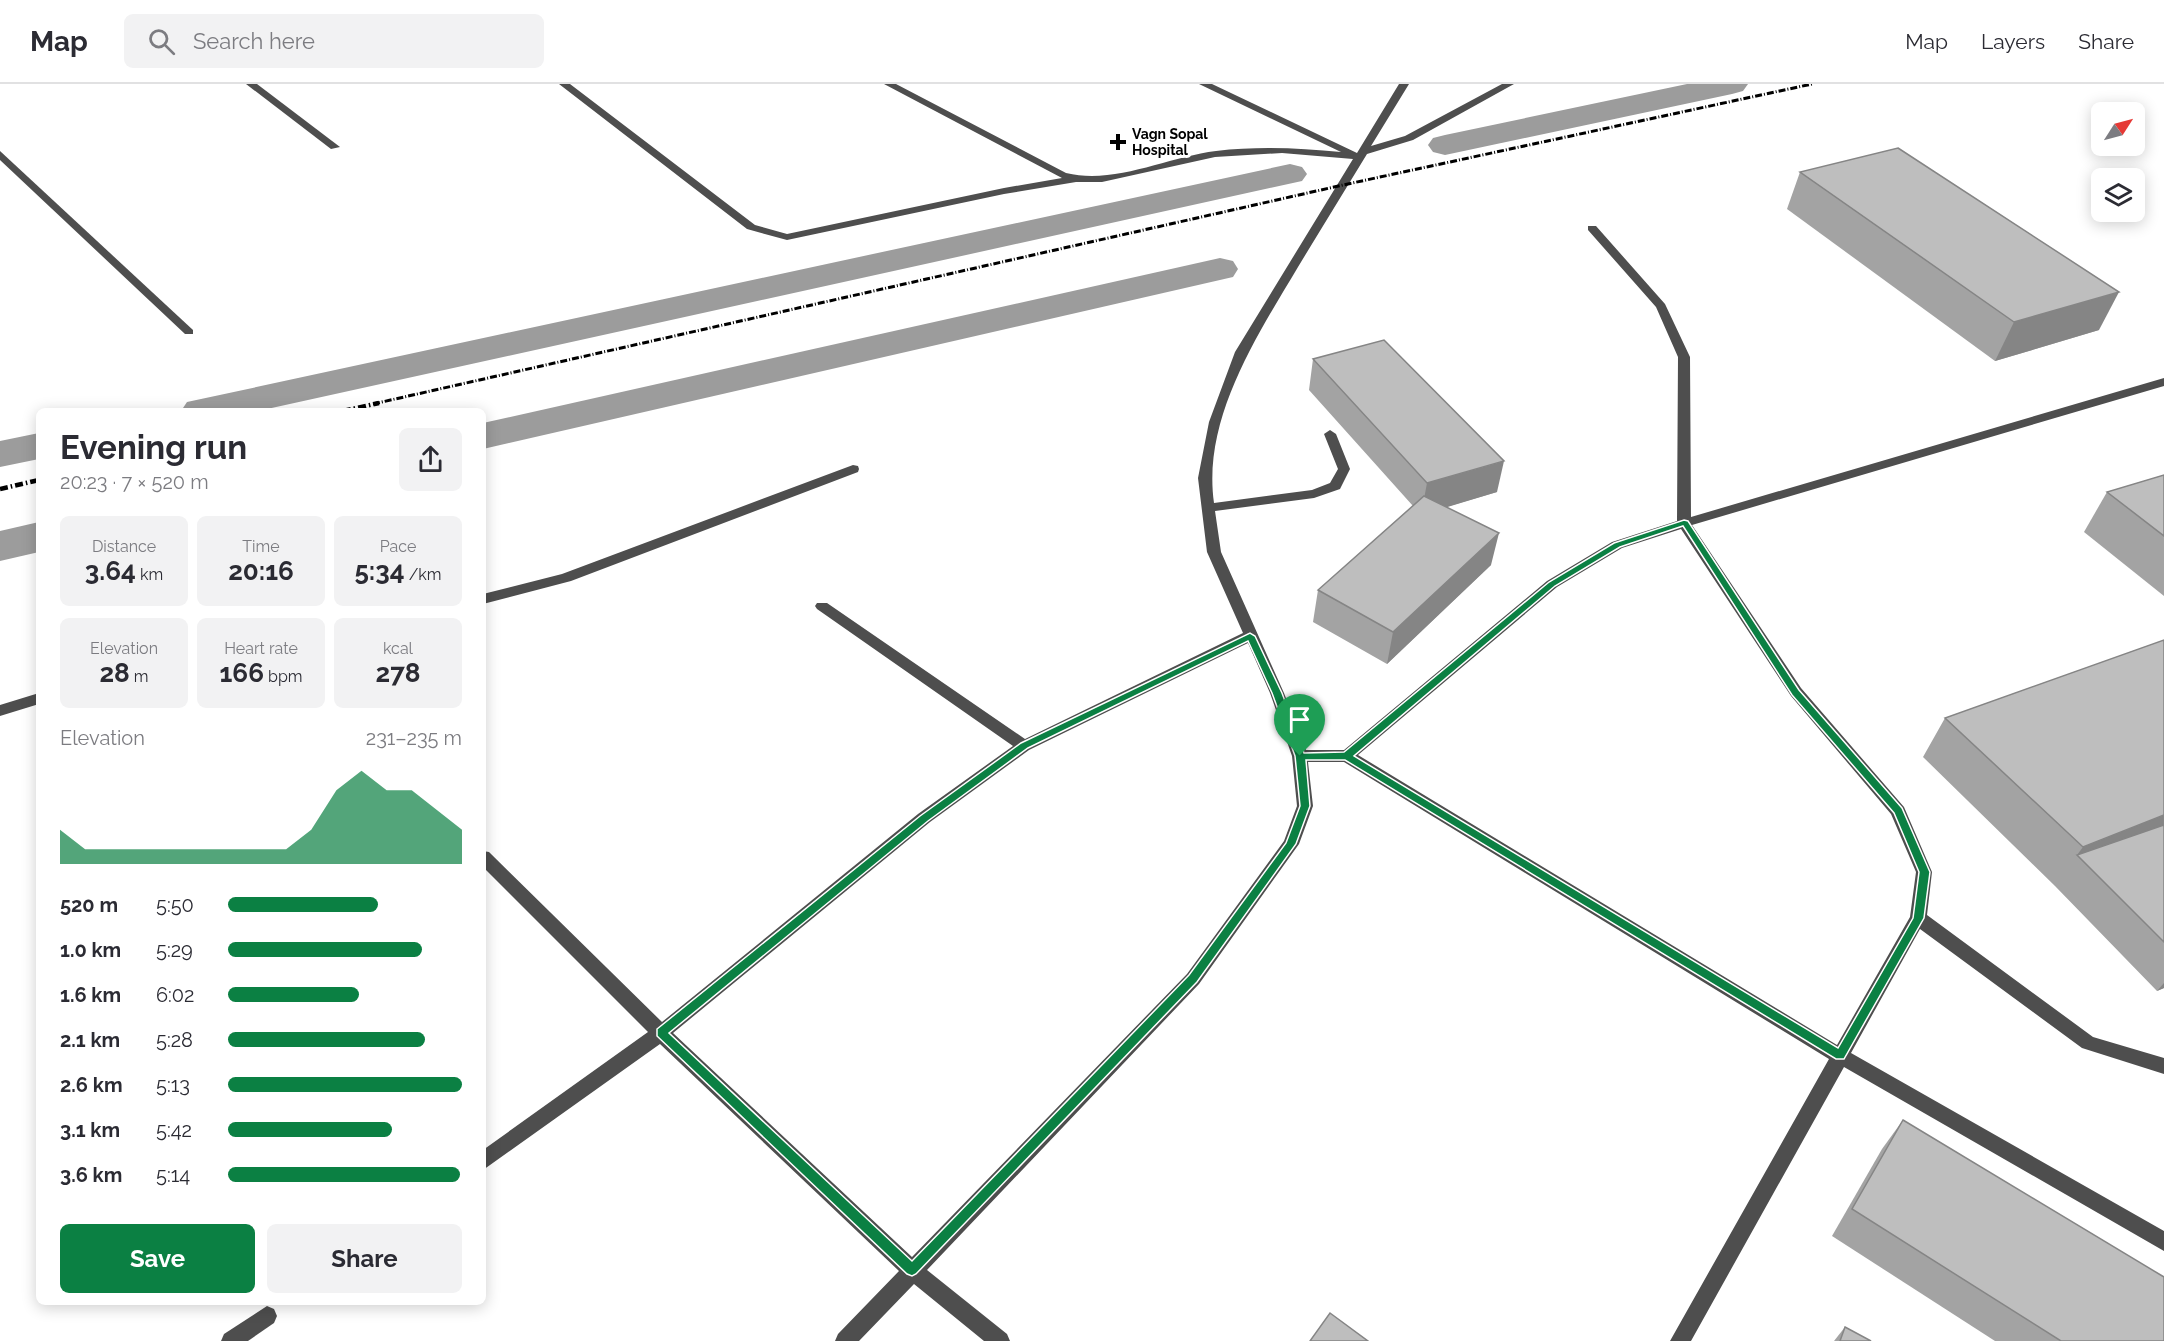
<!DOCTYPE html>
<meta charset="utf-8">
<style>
:root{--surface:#fff;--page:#f2f2f3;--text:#2b2b33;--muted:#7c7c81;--line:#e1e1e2;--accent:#0b8043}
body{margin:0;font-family:Raleway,sans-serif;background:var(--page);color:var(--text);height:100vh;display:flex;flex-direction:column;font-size:22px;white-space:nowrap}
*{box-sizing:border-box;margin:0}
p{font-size:20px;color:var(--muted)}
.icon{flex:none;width:33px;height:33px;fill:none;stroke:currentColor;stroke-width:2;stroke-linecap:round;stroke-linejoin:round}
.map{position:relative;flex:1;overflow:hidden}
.panel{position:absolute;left:36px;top:324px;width:450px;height:897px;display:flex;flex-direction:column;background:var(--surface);border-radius:9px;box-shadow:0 3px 15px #0003}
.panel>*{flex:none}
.needle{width:39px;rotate:54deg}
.buttons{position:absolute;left:2091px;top:18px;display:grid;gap:12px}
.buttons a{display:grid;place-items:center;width:54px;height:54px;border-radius:9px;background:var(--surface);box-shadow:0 3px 15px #0003;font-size:30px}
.pin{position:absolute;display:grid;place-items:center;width:51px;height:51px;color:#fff;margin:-62px -26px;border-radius:50% 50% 50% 0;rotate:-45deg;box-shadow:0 0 6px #0007}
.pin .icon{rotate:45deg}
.round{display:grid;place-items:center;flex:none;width:63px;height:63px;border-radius:9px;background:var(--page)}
.overview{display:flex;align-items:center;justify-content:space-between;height:102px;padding:0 24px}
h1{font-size:33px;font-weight:700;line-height:45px}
.stats{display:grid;grid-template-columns:repeat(3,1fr);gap:9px;height:102px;padding:6px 24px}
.stats div{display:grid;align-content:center;border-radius:9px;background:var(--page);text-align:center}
.stats b{font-size:26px;font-weight:700}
.stats small{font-size:16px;font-weight:400}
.stats p{font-size:16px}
.chart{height:168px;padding:12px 24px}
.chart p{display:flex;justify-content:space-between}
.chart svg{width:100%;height:108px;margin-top:6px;fill:var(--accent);opacity:.7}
.button{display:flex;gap:12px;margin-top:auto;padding:12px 24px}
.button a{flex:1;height:69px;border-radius:9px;background:var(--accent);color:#fff;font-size:24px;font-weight:700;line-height:69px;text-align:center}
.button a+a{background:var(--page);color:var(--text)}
ul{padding:0 24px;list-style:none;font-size:20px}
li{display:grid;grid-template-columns:96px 72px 1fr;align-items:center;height:45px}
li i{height:15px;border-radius:8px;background:var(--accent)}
header{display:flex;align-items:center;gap:36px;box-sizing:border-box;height:84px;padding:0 30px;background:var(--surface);border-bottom:2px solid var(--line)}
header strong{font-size:28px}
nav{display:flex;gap:33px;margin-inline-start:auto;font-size:21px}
.search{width:420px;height:54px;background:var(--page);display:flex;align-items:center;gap:15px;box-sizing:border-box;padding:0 21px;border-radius:9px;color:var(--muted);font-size:22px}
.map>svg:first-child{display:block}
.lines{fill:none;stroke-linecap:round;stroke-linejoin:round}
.canal{fill:#9c9c9c;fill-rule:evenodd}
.minor{fill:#4e4e4e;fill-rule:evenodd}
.rail-far1{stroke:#000;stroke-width:3;stroke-dasharray:7 2 1 2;stroke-linecap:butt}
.rail{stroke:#000;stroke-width:4.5;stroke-dasharray:8 3 1.5 3;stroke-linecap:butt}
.wall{fill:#a3a3a3}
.shaded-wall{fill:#858585}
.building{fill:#bebebe;stroke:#858585;stroke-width:1.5}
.route{fill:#0b8043;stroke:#fff;stroke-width:1.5;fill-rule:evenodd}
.poi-dot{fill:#000;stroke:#fff;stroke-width:2}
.labels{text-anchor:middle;stroke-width:6;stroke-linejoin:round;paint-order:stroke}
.far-poi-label{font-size:14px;font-weight:bold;fill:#000;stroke:#fff;text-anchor:start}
</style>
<header>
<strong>Map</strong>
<div class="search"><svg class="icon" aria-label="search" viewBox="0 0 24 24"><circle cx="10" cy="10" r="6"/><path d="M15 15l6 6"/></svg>Search here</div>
<nav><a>Map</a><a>Layers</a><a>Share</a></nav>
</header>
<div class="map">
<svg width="2164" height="1257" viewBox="0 0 2164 1257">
<rect width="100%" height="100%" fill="#fff"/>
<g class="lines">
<g class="canal">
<path d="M1687,0H1748L1743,7L1732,10L1445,71L1433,68L1428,61L1433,54L1445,51Z"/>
<path d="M1290,80L1302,83L1307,90L1302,97L258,327H181L187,318L201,315Z"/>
<path d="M1220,174L1233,177L1238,185L1233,193L483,365V339Z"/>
<path d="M39,349V375L0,383V357Z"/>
<path d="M39,438V468L0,477V447Z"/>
</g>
<g class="minor">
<path d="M246,0H257L340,63L331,65Z"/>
<path d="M559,0H570L755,141L787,150L1004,104L1062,94L884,0H896L1066,89C1115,101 1167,73 1216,67C1258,62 1299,64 1341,68L1199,0H1212L1357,69L1399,0H1409L1371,62L1405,52L1502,0H1514L1413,56L1367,70C1344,108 1321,145 1298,183C1257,252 1202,335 1214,419L1312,406L1330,399L1338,385L1324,350L1330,346L1336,350L1350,385L1340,405L1314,414L1215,427L1221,468L1284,609L1306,666H1344L1547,497L1612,458L1677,437L1678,273L1656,223L1588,146V142H1596L1665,220L1690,273L1691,433L2164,294V302L1692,441L1801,604L1904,723L1932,788L1927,831L2093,953L2164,974V990L2082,964L1920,845L1851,969L2164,1147V1167L1844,983L1691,1257H1670L1829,975L1344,678H1308L1313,722L1299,760L1199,900L927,1186L1007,1250L1010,1257H984L914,1200L859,1257H835L838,1250L899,1187L660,960L483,1086V1066L648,948L483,783V767L489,768L662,938L918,730L1013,662L817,525L815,522L817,519H827L1025,655L1243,549L1207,468L1198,394L1209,338L1235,268L1353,75L1282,69L1215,73L1102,98H1076L1004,110L787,156L747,145ZM1681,445L1791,612L1891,730L1916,788L1910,833L1837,961L1358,671L1557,503L1622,464ZM1248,559L1270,609L1292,672L1297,722L1284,757L1187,890L912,1173L673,949L930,738L1029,666Z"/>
<path d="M0,67L193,246V250H185L0,76Z"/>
<path d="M853,381L858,382L859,385L858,388L571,497L483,520V510L562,490Z"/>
<path d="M39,609V620L0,632V621Z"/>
<path d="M267,1222L274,1225L277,1232L274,1239L248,1257H221L224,1250Z"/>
</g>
<path class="rail-far1" d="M373,320L1343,101L1812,0"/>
<g class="rail">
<path d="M343,327L379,319"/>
<path d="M0,405L39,396"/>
</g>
</g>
<g class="wall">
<path d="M1800,88L2099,246L1995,277L1787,125Z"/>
<path d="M1313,275L1497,408L1446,423L1491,481L1387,580L1313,538L1318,506L1413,422L1309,306Z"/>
<path d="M2164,391V512L2084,448L2107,408Z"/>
<path d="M2164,556V904L2157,907L2055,802L1923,673L1945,634Z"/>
<path d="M1903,1036L2164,1257H1995L1832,1152L1882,1065Z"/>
<path d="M1845,1243L1871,1257H1834Z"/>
</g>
<g class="shaded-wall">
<path d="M2119,208L2099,246L1995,277L2014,238Z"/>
<path d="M1504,377L1497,408L1421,431L1427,399Z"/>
<path d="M1499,449L1491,481L1387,580L1393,548Z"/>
<path d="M2164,731V758L2077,771L2083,763Z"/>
<path d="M2164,899V904L2157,907Z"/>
</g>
<g class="building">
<path d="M1898,64L2119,208L2014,238L1800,88Z"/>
<path d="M1384,256L1504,377L1427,399L1313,275Z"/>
<path d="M2164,391V452L2107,408Z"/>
<path d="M1424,412L1499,449L1393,548L1318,506Z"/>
<path d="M2164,556V731L2083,763L1945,634Z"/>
<path d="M2164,741V858L2077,771Z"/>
<path d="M1903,1036L2164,1193V1257H2061L1852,1125Z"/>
<path d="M1330,1229L1368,1257H1310Z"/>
<path d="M1845,1243L1871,1257H1840Z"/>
</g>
<path class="route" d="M1684,436L1688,437L1799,606L1902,724L1930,788L1924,834L1844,975H1836L1345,676H1306L1310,722L1296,760L1197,898L916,1190L912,1192L907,1190L657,952V945L920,732L1021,659L1250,549L1255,552L1282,609L1304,669L1344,668L1549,498L1614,459ZM1683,442L1792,611L1894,729L1919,788L1913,834L1838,964L1354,672L1555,502L1620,463ZM1248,557L1272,609L1295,672L1300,722L1286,759L1189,891L912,1177L669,949L928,737L1028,664Z"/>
<path class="poi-dot" d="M1115 49h6v6h6v6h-6v6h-6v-6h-6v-6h6z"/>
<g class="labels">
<g class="far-poi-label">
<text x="1132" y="55">Vagn Sopal<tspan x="1132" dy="16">Hospital</tspan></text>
</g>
</g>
</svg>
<div class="buttons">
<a><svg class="needle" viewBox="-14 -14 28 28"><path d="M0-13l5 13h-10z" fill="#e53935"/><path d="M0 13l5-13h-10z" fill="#7c7c81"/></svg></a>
<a><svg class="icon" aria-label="layers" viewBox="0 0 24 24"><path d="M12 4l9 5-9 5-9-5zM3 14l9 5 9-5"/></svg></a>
</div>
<div class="pin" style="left:1300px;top:672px;background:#1e9e55"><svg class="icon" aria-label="arrive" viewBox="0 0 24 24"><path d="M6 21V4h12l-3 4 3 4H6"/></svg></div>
<section class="panel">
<div class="overview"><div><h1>Evening run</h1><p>20:23 · 7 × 520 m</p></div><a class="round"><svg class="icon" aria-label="share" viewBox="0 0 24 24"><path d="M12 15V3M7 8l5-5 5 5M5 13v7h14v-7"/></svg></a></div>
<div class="stats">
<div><p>Distance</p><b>3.64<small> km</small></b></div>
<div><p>Time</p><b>20:16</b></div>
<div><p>Pace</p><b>5:34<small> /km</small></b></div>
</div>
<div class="stats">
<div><p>Elevation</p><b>28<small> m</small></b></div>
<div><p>Heart rate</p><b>166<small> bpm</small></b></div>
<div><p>kcal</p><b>278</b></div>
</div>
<div class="chart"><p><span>Elevation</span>231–235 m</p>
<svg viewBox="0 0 160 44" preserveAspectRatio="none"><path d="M0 44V30L10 38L20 38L30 38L40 38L50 38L60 38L70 38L80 38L90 38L100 30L110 14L120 6L130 14L140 14L150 22L160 30V44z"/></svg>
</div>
<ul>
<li><b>520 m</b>5:50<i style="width:64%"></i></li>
<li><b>1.0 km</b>5:29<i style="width:83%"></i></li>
<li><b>1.6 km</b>6:02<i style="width:56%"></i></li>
<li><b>2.1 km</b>5:28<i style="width:84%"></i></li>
<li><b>2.6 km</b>5:13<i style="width:100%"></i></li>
<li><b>3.1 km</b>5:42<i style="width:70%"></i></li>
<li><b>3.6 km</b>5:14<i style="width:99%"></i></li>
</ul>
<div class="button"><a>Save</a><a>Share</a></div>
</section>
</div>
